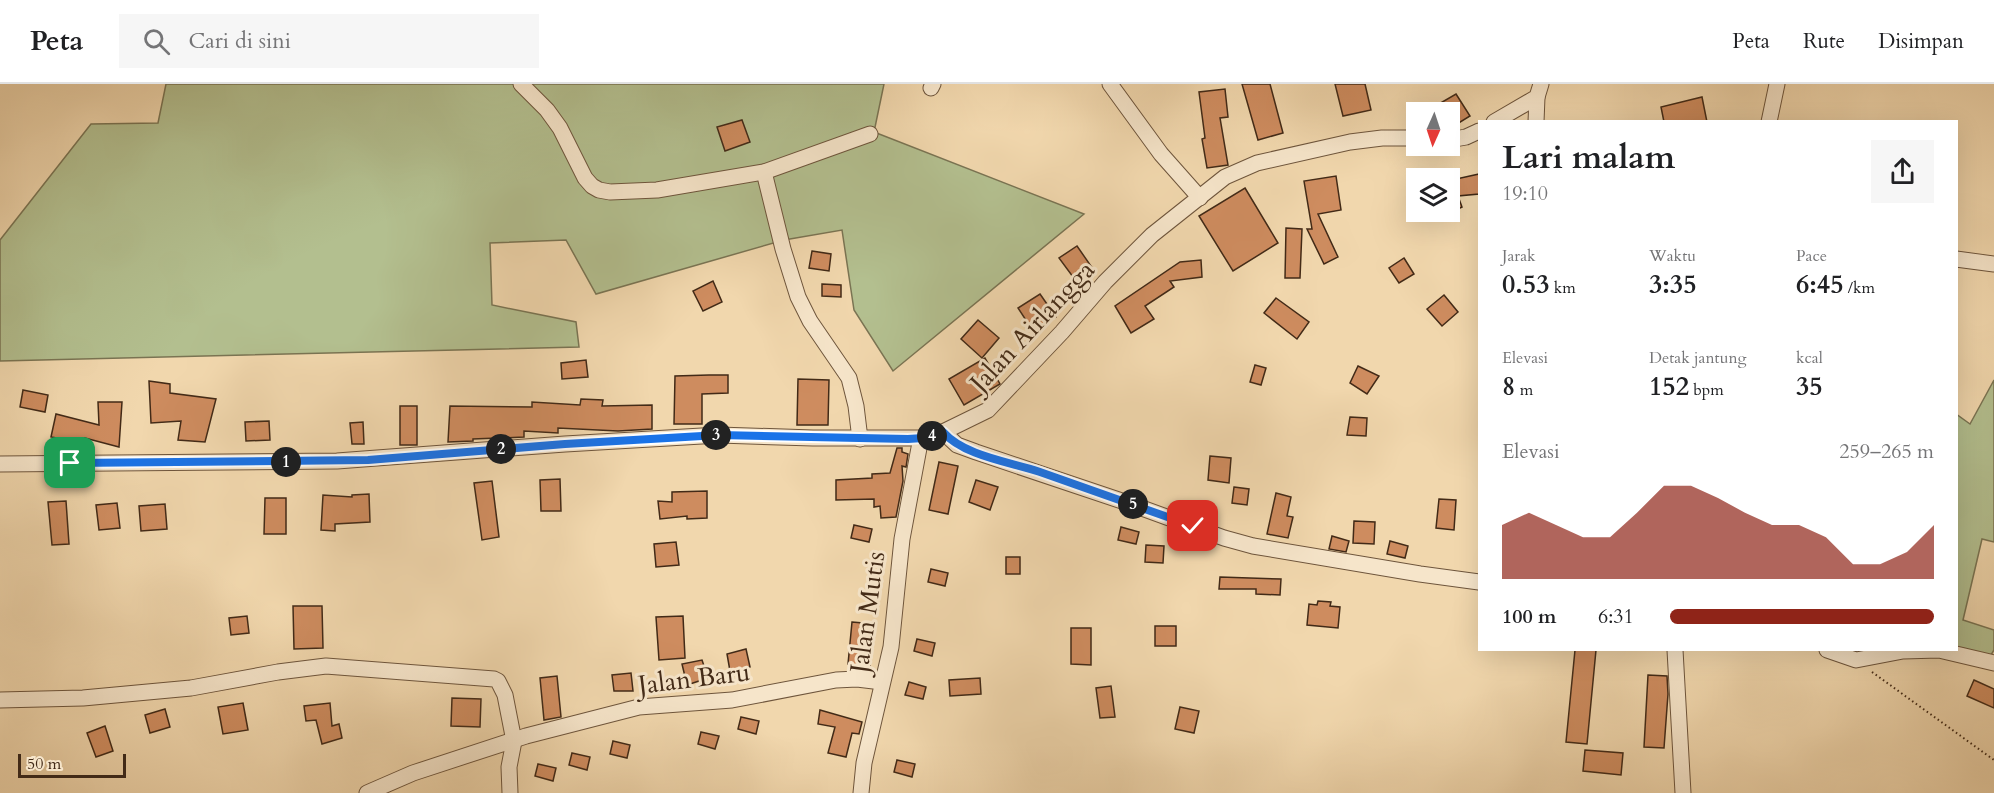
<!DOCTYPE html>
<html lang="id">
<meta charset="utf-8">
<style>
:root{--surface:#fff;--page:#f6f6f6;--text:#202124;--muted:#757577;--line:#e0e0e0;--accent:#8f2418}
body{margin:0;font-family:Cardo,serif;background:var(--page);color:var(--text);height:100vh;display:flex;flex-direction:column;font-size:22px;white-space:nowrap}
*{box-sizing:border-box;margin:0}
p{font-size:20px;color:var(--muted)}
.icon{flex:none;width:33px;height:33px;fill:none;stroke:currentColor;stroke-width:2;stroke-linecap:round;stroke-linejoin:round}
.map{position:relative;flex:1;overflow:hidden}
.panel{position:absolute;left:1478px;top:36px;width:480px;height:531px;display:flex;flex-direction:column;background:var(--surface);border-radius:0px;box-shadow:0 6px 24px #0002}
.panel>*{flex:none}
.needle{width:39px;rotate:183deg}
.tools{position:absolute;left:1406px;top:18px;display:grid;gap:12px}
.tools a{display:grid;place-items:center;width:54px;height:54px;border-radius:0px;background:var(--surface);box-shadow:0 6px 24px #0002;font-size:30px}
.scale{position:absolute;left:18px;bottom:15px;width:108px;box-sizing:border-box;padding-left:6px;border:3px solid #422a17;border-top:0;font-size:16px;line-height:21px;white-space:nowrap;color:#422a17;-webkit-text-stroke:4px #f6e5ca;paint-order:stroke}
.pin{position:absolute;display:grid;place-items:center;width:51px;height:51px;color:#fff;margin:-26px;border-radius:12px;box-shadow:0 3px 9px #0006}
.km{position:absolute;width:30px;height:30px;margin:-15px;border-radius:50%;background:#222;color:#fff;font-size:16px;line-height:30px;text-align:center}
.round{display:grid;place-items:center;flex:none;width:63px;height:63px;border-radius:0px;background:var(--page)}
.summary{display:flex;align-items:center;justify-content:space-between;height:102px;padding:0 24px}
h1{font-size:33px;font-weight:800;line-height:45px}
.figures{display:grid;grid-template-columns:repeat(3,1fr);gap:9px;height:102px;padding:6px 24px}
.figures div{display:grid;align-content:center}
.figures b{font-size:26px;font-weight:800}
.figures small{font-size:16px;font-weight:400}
.figures p{font-size:16px}
.chart{height:168px;padding:12px 24px}
.chart p{display:flex;justify-content:space-between}
.chart svg{width:100%;height:108px;margin-top:6px;fill:var(--accent);opacity:.7}
ul{padding:0 24px;list-style:none;font-size:20px}
li{display:grid;grid-template-columns:96px 72px 1fr;align-items:center;height:45px}
li i{height:15px;border-radius:8px;background:var(--accent)}
header{display:flex;align-items:center;gap:36px;box-sizing:border-box;height:84px;padding:0 30px;background:var(--surface);border-bottom:2px solid var(--line)}
header strong{font-size:28px}
nav{display:flex;gap:33px;margin-inline-start:auto;font-size:21px}
.search{width:420px;height:54px;background:var(--page);display:flex;align-items:center;gap:15px;box-sizing:border-box;padding:0 21px;border-radius:0px;color:var(--muted);font-size:22px}
.map>svg:first-child{display:block}
.green{fill:#b3bf8f;stroke:#7a7453;stroke-width:1.5}
.building{fill:#ce8c5f;stroke:#422a17;stroke-width:1.5}
.lines{fill:none;stroke-linecap:round;stroke-linejoin:round}
.minor-casing{stroke:#6e553c;stroke-width:17}
.path{stroke:#422a17;stroke-width:2;stroke-dasharray:1.5 3;stroke-linecap:butt}
.minor{stroke:#f6e5ca;stroke-width:15}
.route-casing{stroke:#fff;stroke-width:12}
.route{stroke:#1a73e8;stroke-width:8}
.labels{text-anchor:middle;stroke-width:6;stroke-linejoin:round;paint-order:stroke}
.street-label{font-size:26px;fill:#422a17;stroke:#f6e5ca}
</style>
<header>
<strong>Peta</strong>
<div class="search"><svg class="icon" aria-label="search" viewBox="0 0 24 24"><circle cx="10" cy="10" r="6"/><path d="M15 15l6 6"/></svg>Cari di sini</div>
<nav><a>Peta</a><a>Rute</a><a>Disimpan</a></nav>
</header>
<div class="map">
<svg width="1994" height="709" viewBox="0 0 1994 709">
<rect width="100%" height="100%" fill="#f1d7ad"/>
<filter id="stains"><feTurbulence type="fractalNoise" baseFrequency=".00333" numOctaves="4"/><feColorMatrix values="0 0 0 0 .2 0 0 0 0 .09 0 0 0 0 .02 0 0 0 .5 -.17"/></filter>
<radialGradient id="worn" r=".72"><stop offset=".6" stop-color="#630" stop-opacity="0"/><stop offset="1" stop-color="#630" stop-opacity=".3"/></radialGradient>
<g class="green">
<path d="M166,0H884L874,48L1084,130L893,287L854,226L842,146L784,156L596,210L566,156L490,159L492,221L576,238L579,263L0,277V156L91,40L158,39Z"/>
<path d="M1994,296V458L1982,455L1963,536L1994,546V566L1991,571L1956,566V330L1970,340Z"/>
</g>
<g class="building">
<path d="M1242,0H1270L1283,49L1258,56Z"/>
<path d="M1335,0H1365L1371,26L1343,32Z"/>
<path d="M1225,5L1228,33L1220,34L1228,81L1207,84L1202,55L1205,54L1199,8Z"/>
<path d="M1456,10L1470,32L1449,45V28H1425Z"/>
<path d="M1702,13L1707,38H1664L1661,23Z"/>
<path d="M742,36L750,58L725,67L717,43Z"/>
<path d="M1479,90V110L1458,112L1462,123L1449,129V91L1452,96Z"/>
<path d="M1336,92L1341,126L1318,130L1338,173L1324,180L1307,145H1312L1304,97Z"/>
<path d="M1245,104L1278,159L1233,187L1199,132Z"/>
<path d="M1286,144L1302,145L1300,194H1285Z"/>
<path d="M1077,162L1093,185L1076,197L1059,174Z"/>
<path d="M812,167L831,170L829,187L809,184Z"/>
<path d="M1404,174L1414,190L1399,199L1389,184Z"/>
<path d="M1201,176L1202,193L1170,197L1174,203L1145,222L1154,235L1131,249L1115,222L1180,178Z"/>
<path d="M713,197L722,218L703,227L693,207Z"/>
<path d="M822,200L841,201V213L822,212Z"/>
<path d="M1040,210L1056,233L1033,247L1018,224Z"/>
<path d="M1444,211L1458,228L1442,242L1427,225Z"/>
<path d="M1276,214L1309,238L1297,255L1264,229Z"/>
<path d="M978,236L999,254L982,274L961,255Z"/>
<path d="M985,274L1000,300L964,321L949,295Z"/>
<path d="M586,276L588,293L562,295L561,279Z"/>
<path d="M1255,281L1266,284L1261,301L1250,298Z"/>
<path d="M1358,282L1379,292L1367,310L1350,299Z"/>
<path d="M709,291H728V309L702,310V340H674L675,292Z"/>
<path d="M798,295L829,296L828,341H797Z"/>
<path d="M149,297L170,300V309L216,315L205,358L178,356L181,337L151,339Z"/>
<path d="M23,306L48,311L45,328L20,323Z"/>
<path d="M581,315L603,316L602,322L652,321V345L618,347L558,344V349L524,347V353L473,355V357L448,358L450,322L532,323V318L580,321Z"/>
<path d="M98,318H122L119,363L85,354L86,359L51,353L56,330L99,341Z"/>
<rect x="400" y="322" width="17" height="39"/>
<path d="M1350,333L1367,334L1366,352L1347,351Z"/>
<path d="M269,337L270,356L246,357L245,338Z"/>
<path d="M363,338L364,360H352L350,339Z"/>
<path d="M897,364H902V368L908,370L906,383L902,382L903,397L896,433L881,434L880,422L874,423V415L836,416V396L872,394V390L890,389Z"/>
<path d="M1210,372L1231,374L1229,399L1208,396Z"/>
<path d="M939,378L958,382L948,430L929,426Z"/>
<path d="M560,395L561,427H541L540,396Z"/>
<path d="M976,396L998,403L990,426L969,418Z"/>
<path d="M492,397L499,453L482,456L474,399Z"/>
<path d="M1234,403L1249,405L1247,421L1232,419Z"/>
<path d="M707,407V434L687,435V432L660,435L658,417L672,418V408Z"/>
<path d="M1276,409L1291,413L1287,432L1293,433L1288,454L1267,450Z"/>
<path d="M369,410L370,438L335,440V447L321,446L323,411L352,413V411Z"/>
<path d="M265,414H286V450H264Z"/>
<path d="M1439,415L1456,416L1454,446L1436,444Z"/>
<path d="M66,417L69,460L52,461L48,418Z"/>
<path d="M117,419L120,444L99,446L96,421Z"/>
<path d="M165,420L167,445L141,447L139,422Z"/>
<path d="M1354,437L1375,438L1374,460L1353,459Z"/>
<path d="M854,441L872,445L869,458L851,454Z"/>
<path d="M1121,443L1139,448L1136,460L1118,456Z"/>
<path d="M1332,452L1349,457L1346,468L1329,465Z"/>
<path d="M1390,457L1408,462L1405,474L1387,470Z"/>
<path d="M676,458L679,481L656,483L654,460Z"/>
<path d="M1146,461L1164,462L1163,479L1145,478Z"/>
<rect x="1006" y="473" width="14" height="17"/>
<path d="M931,485L948,489L945,502L928,498Z"/>
<path d="M1220,493L1281,495L1280,511L1256,510V505H1219Z"/>
<path d="M1318,517L1331,518L1330,522L1340,523L1338,544L1307,541L1309,520L1317,521Z"/>
<path d="M293,522H322L323,564L294,565Z"/>
<path d="M247,532L249,549L231,551L229,534Z"/>
<path d="M683,532L685,574L659,576L656,533Z"/>
<path d="M852,538L874,540L870,583L848,580Z"/>
<rect x="1155" y="542" width="21" height="20"/>
<path d="M1071,544H1091V581L1071,580Z"/>
<path d="M917,555L935,559L932,572L914,567Z"/>
<path d="M746,565L750,583L730,587L727,570Z"/>
<path d="M1575,566H1596L1587,660L1566,658Z"/>
<path d="M702,576L708,594L687,601L682,580Z"/>
<path d="M631,589L633,607H614L612,591Z"/>
<path d="M1648,591L1667,592L1668,610L1664,664L1644,663Z"/>
<path d="M557,592L561,633L544,636L540,594Z"/>
<path d="M980,594L981,610L950,612L949,596Z"/>
<path d="M1974,596L1994,605V624L1967,612Z"/>
<path d="M909,598L926,603L923,615L905,611Z"/>
<path d="M1111,602L1115,633L1100,634L1096,604Z"/>
<path d="M452,614L481,615L480,643L451,642Z"/>
<path d="M243,619L248,646L223,650L218,623Z"/>
<path d="M330,619L332,642L339,640L342,654L322,660L316,636L306,637L304,622Z"/>
<path d="M1180,623L1199,627L1194,649L1175,645Z"/>
<path d="M165,625L170,643L150,649L145,631Z"/>
<path d="M820,626L862,638L859,650L852,649L846,673L828,669L835,643L818,640Z"/>
<path d="M741,633L759,637L756,650L738,645Z"/>
<path d="M105,642L113,667L96,673L87,649Z"/>
<path d="M701,648L719,652L715,665L698,660Z"/>
<path d="M613,657L630,661L627,674L610,670Z"/>
<path d="M1585,666L1623,669L1621,691L1583,687Z"/>
<path d="M572,669L590,673L587,686L569,681Z"/>
<path d="M897,676L915,680L912,693L894,688Z"/>
<path d="M538,680L556,684L553,697L535,692Z"/>
</g>
<g class="lines">
<defs>
<g id="minor">
<path d="M521,0L547,26L560,44L585,94L592,102L599,106L610,108L657,106L764,88L870,50"/>
<path d="M1110,0L1161,70L1200,114"/>
<path d="M931,4L933,0"/>
<path d="M1494,38L1537,13L1541,0"/>
<path d="M1536,38L1537,13"/>
<path d="M1769,38L1777,0"/>
<path d="M1449,56L1466,53L1479,47"/>
<path d="M764,88L783,165L798,213L810,237L849,294L856,322L860,355"/>
<path d="M1956,175L1994,180"/>
<path d="M943,348L957,361L976,368L1128,419L1224,454L1253,462L1420,490L1479,498"/>
<path d="M0,380L337,377L565,360L719,351L813,354H923L943,348L988,326L1062,248L1105,198L1152,151L1225,93L1257,79L1350,58L1382,54H1416"/>
<path d="M1675,566L1683,709"/>
<path d="M1827,566L1856,576L1903,567L1939,566L1994,579"/>
<path d="M0,616L83,614L191,604L278,588L326,582L494,595L498,597L505,611L514,657L509,683L510,709"/>
<path d="M367,709L413,689L526,652L639,623L732,616L836,596L857,595L882,598"/>
<path d="M861,709L864,679L891,563L902,455L919,364L923,354"/>
</g>
</defs>
<use href="#minor" class="minor-casing"/>
<path class="path" d="M1872,588L1994,676"/>
<use href="#minor" class="minor"/>
</g>
<g class="lines">
<defs>
<path id="route" d="M70,379L368,376L565,360L719,351L908,355L923,354L943,348C964,372 1010,378 1040,388C1091,406 1142,424 1193,442"/>
</defs>
<use href="#route" class="route-casing"/>
<use href="#route" class="route"/>
</g>
<g class="labels">
<g class="street-label">
<text transform="translate(1032 242) rotate(-47)" y="9">Jalan Airlangga</text>
<text transform="translate(867 528) rotate(-82)" y="9">Jalan Mutis</text>
<text transform="translate(694 594) rotate(-7)" y="9">Jalan Baru</text>
</g>
</g>
<rect width="100%" height="100%" filter="url(#stains)"/>
<rect width="100%" height="100%" fill="url(#worn)"/>
</svg>
<div class="tools">
<a><svg class="needle" viewBox="-14 -14 28 28"><path d="M0-13l5 13h-10z" fill="#e53935"/><path d="M0 13l5-13h-10z" fill="#757577"/></svg></a>
<a><svg class="icon" aria-label="layers" viewBox="0 0 24 24"><path d="M12 4l9 5-9 5-9-5zM3 14l9 5 9-5"/></svg></a>
</div>
<div class="scale">50 m</div>
<div class="pin" style="left:70px;top:379px;background:#1e9e55"><svg class="icon" aria-label="arrive" viewBox="0 0 24 24"><path d="M6 21V4h12l-3 4 3 4H6"/></svg></div>
<div class="pin" style="left:1193px;top:442px;background:#d93025"><svg class="icon" aria-label="check" viewBox="0 0 24 24"><path d="M5 12l5 5 9-10"/></svg></div>
<b class="km" style="left:286px;top:378px">1</b>
<b class="km" style="left:501px;top:365px">2</b>
<b class="km" style="left:716px;top:351px">3</b>
<b class="km" style="left:932px;top:352px">4</b>
<b class="km" style="left:1133px;top:420px">5</b>
<section class="panel">
<div class="summary"><div><h1>Lari malam</h1><p>19:10</p></div><a class="round"><svg class="icon" aria-label="share" viewBox="0 0 24 24"><path d="M12 15V3M7 8l5-5 5 5M5 13v7h14v-7"/></svg></a></div>
<div class="figures">
<div><p>Jarak</p><b>0.53<small> km</small></b></div>
<div><p>Waktu</p><b>3:35</b></div>
<div><p>Pace</p><b>6:45<small> /km</small></b></div>
</div>
<div class="figures">
<div><p>Elevasi</p><b>8<small> m</small></b></div>
<div><p>Detak jantung</p><b>152<small> bpm</small></b></div>
<div><p>kcal</p><b>35</b></div>
</div>
<div class="chart"><p><span>Elevasi</span>259–265 m</p>
<svg viewBox="0 0 160 44" preserveAspectRatio="none"><path d="M0 44V22L10 17L20 22L30 27L40 27L50 17L60 6L70 6L80 11L90 17L100 22L110 22L120 27L130 38L140 38L150 33L160 22V44z"/></svg>
</div>
<ul>
<li><b>100 m</b>6:31<i style="width:100%"></i></li>
</ul>
</section>
</div>
